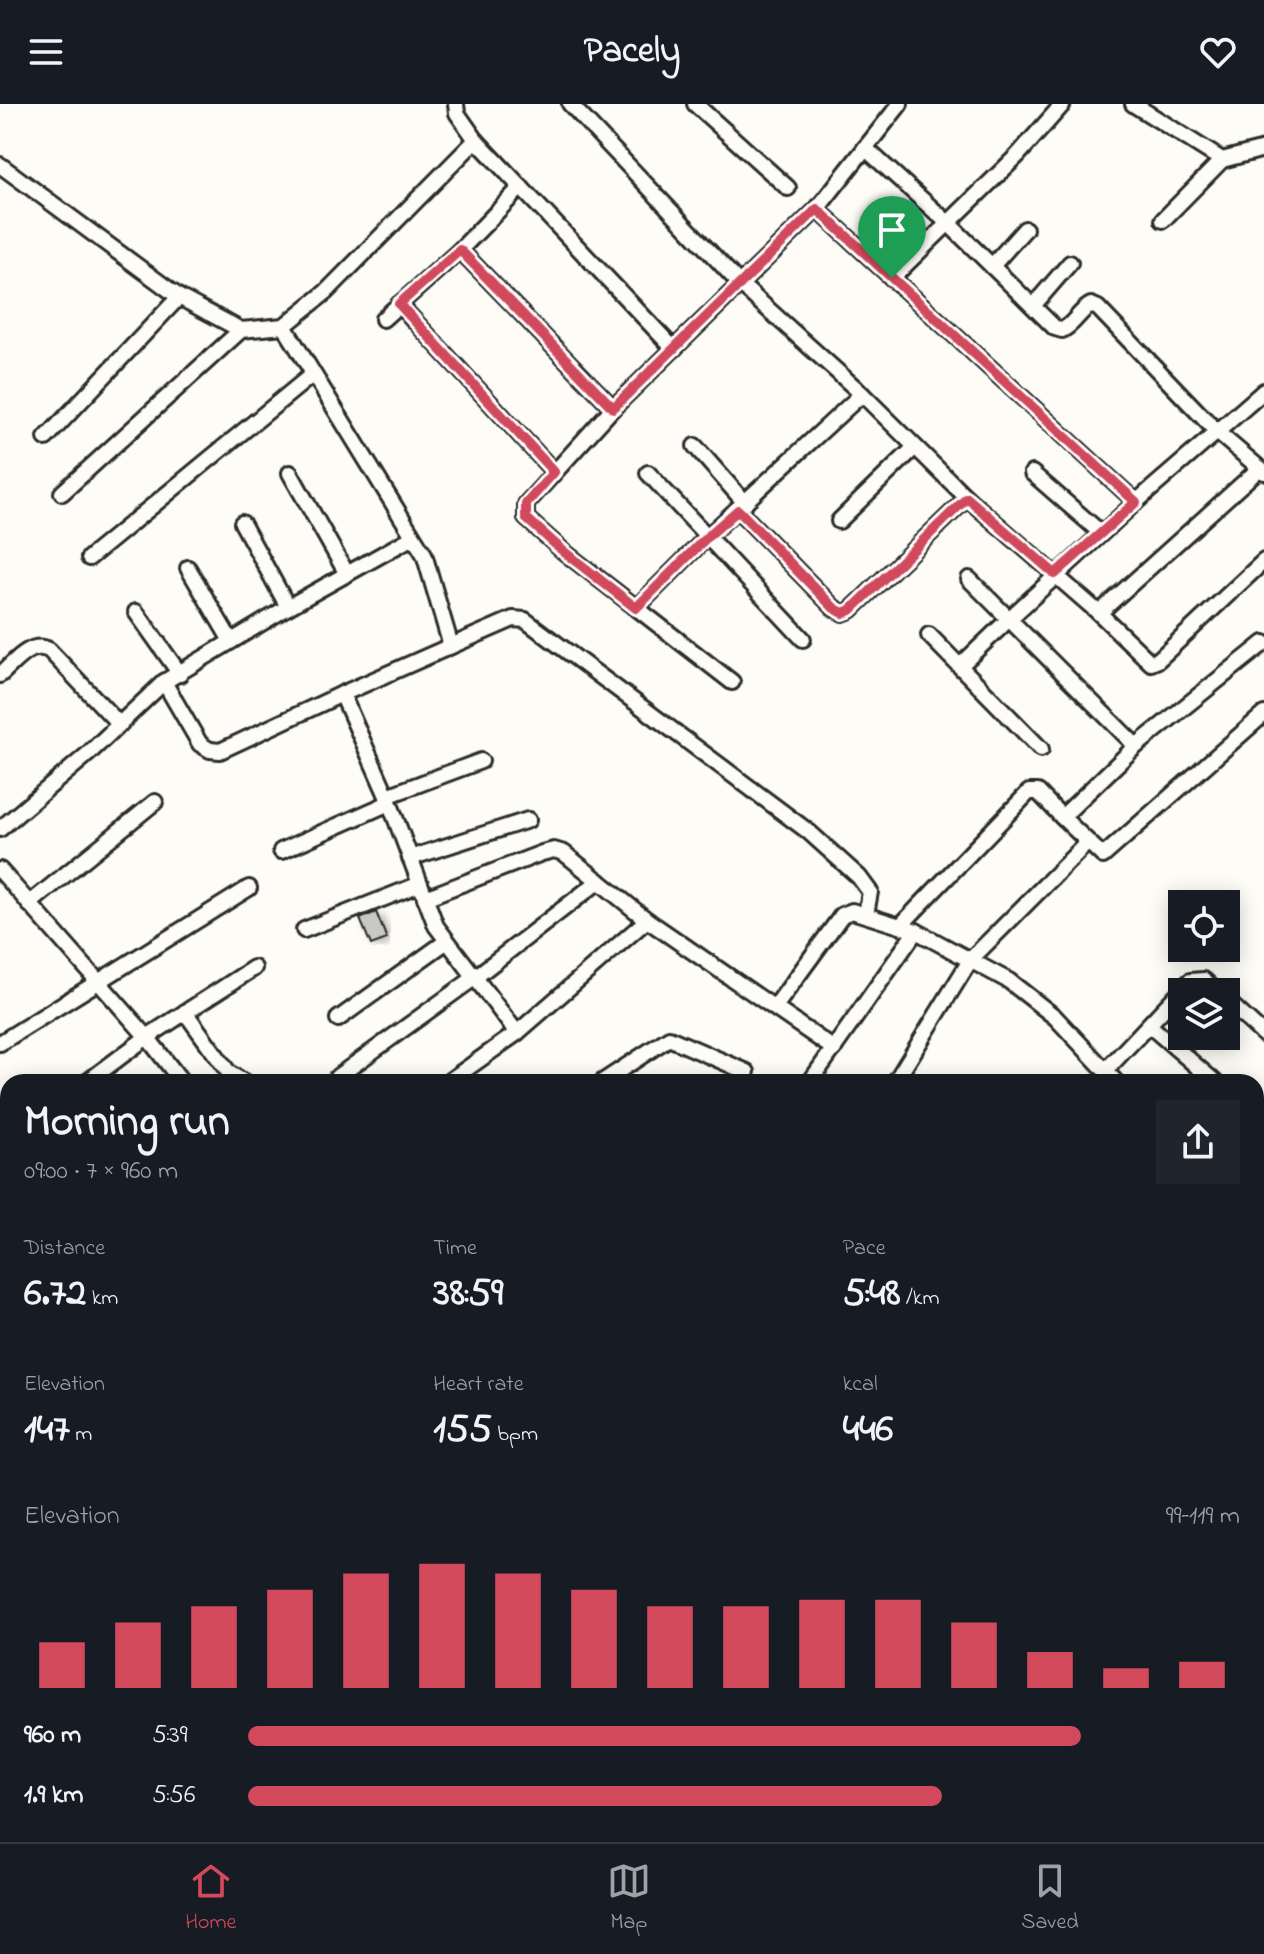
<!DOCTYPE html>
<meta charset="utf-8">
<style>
:root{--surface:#171b24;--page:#20242c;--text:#f1f3f6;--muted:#9ea1a6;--line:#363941;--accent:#d1495b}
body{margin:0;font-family:"Indie Flower",sans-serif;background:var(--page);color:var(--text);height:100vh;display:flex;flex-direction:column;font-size:30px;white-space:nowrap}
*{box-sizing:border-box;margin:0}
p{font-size:26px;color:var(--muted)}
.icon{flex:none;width:44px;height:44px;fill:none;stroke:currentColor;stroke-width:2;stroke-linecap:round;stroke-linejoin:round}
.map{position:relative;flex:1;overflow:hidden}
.sheet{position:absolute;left:0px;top:970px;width:1264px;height:768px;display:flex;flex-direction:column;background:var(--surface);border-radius:24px 24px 0 0;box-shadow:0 4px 20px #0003}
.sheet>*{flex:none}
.controls{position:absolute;left:1168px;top:786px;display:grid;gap:16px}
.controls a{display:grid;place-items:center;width:72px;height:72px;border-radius:0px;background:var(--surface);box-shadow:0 4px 20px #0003;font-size:40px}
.pin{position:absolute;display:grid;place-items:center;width:68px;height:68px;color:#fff;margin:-82px -34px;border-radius:50% 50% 50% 0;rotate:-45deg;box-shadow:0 0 8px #0007}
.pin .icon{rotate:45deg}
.round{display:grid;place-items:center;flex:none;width:84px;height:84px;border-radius:0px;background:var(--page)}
.head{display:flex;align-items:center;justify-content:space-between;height:136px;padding:0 24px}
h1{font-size:44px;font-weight:700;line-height:60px}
.figures{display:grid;grid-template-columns:repeat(3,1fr);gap:12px;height:136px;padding:8px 24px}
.figures div{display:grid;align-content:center}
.figures b{font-size:40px;font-weight:700}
.figures small{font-size:22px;font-weight:400}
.figures p{font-size:22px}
.chart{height:224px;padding:16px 24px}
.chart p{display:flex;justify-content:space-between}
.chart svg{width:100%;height:144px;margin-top:8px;stroke:var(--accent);stroke-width:6}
ul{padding:0 24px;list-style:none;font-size:26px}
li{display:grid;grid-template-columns:128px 96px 1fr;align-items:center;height:60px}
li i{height:20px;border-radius:10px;background:var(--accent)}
header{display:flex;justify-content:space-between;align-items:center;height:104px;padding:0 24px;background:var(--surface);font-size:36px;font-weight:700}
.tabs{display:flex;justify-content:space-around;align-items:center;height:112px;border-top:2px solid var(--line);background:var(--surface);font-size:22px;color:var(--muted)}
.tabs a{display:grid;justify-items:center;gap:4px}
.tabs .on{color:var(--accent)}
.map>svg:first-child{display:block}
.building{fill:#c9c8c4;stroke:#2b2b2b;stroke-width:2;filter:url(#shadow)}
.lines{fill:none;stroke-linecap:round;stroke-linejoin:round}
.minor-casing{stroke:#2b2b2b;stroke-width:20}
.minor{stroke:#fdfcf7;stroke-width:14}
.route-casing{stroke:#fff;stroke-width:16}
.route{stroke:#d1495b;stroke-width:10}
</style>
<header><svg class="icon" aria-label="menu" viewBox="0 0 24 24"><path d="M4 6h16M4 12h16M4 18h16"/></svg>Pacely<svg class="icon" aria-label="heart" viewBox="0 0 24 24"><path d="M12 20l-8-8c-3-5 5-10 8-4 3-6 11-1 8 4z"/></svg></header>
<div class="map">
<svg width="1264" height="1738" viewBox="0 0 1264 1738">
<defs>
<filter id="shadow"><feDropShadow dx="5" dy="3" stdDeviation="4" flood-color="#0004"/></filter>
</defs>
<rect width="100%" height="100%" fill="#fdfcf7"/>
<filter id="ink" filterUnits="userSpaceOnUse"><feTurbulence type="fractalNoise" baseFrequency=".0125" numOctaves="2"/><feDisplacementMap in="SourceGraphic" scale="16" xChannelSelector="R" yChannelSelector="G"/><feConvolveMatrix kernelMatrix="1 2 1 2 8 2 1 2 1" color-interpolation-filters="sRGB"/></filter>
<g filter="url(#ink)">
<path class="building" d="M376,808L387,835L371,841L360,815Z"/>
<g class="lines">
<defs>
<g id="minor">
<path d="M570,0L740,180L862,290L967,394L1099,509L1260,364"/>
<path d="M695,0L788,84"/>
<path d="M1133,0L1222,56L1264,45"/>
<path d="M476,36L674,245"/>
<path d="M0,61L179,193L241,226L284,222L326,188L476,36L457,9L456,0"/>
<path d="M817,105L1136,398L1217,328L1098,204L1091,201C1079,207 1074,221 1062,226L1055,224L949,120L865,44"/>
<path d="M1163,116L1222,56"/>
<path d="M460,146L613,304"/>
<path d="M992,162L1025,125"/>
<path d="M892,174L1017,52L1063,0"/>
<path d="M399,200L554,368"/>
<path d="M1033,202L1070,159"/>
<path d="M383,215L460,146L521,83"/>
<path d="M284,222L424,450L451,542L342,590L387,692L436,822L517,929L448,978"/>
<path d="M1264,287L1217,328L1264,368"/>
<path d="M46,334L179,193"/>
<path d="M695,342L745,399"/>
<path d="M290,369L347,470"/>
<path d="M648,369L803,535"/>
<path d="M1032,369L1101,429"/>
<path d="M62,389L241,226"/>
<path d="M1136,398L1009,515L1136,642"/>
<path d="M738,406L834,504L843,509L851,506L967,394"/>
<path d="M839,417L915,343"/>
<path d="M242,419L288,503"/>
<path d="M89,454L313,270"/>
<path d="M188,464L231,537"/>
<path d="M636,504L707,433L862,290"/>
<path d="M136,508L180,570"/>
<path d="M1099,509L1151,559L1158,556L1264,457"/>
<path d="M929,531L1041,645"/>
<path d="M1264,539L1136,642L1062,713L1103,752L1264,610"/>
<path d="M451,542L513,515L525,516L809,728L859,773L870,788L866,810"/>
<path d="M960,562L1009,515L969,475"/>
<path d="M0,571C14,559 30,536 49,546L120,621"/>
<path d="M164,578L200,640L210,646L220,647L342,590"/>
<path d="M732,578L563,447L526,414V400L613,304L817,105L900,0"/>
<path d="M387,692L481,657"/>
<path d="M0,725L88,650L164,578L288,503L413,433"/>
<path d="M281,747L389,699"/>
<path d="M410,754L528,716"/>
<path d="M0,766L147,933L182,978"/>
<path d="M425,794L542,749L554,746L564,749L647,816L834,945"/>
<path d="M29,800L155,698"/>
<path d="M901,821L1029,688H1038L1062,713"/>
<path d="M304,826L420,780"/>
<path d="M1226,896L1264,931"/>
<path d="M775,903L842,811L852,807L916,827L1009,877L1055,913L1116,978"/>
<path d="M185,908L229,969L244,978"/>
<path d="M338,915L447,837"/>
<path d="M1149,921L1215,978"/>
<path d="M517,929L647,816"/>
<path d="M0,939L249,784"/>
<path d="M1106,966L1190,877L1204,876L1217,888"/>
<path d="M337,973L474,874L599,777"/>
<path d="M87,978L147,933L254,864"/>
<path d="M602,978L669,934L747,968L740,978"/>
<path d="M810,978L916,827"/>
<path d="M895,978L971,855L1088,738"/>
<path d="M1256,1014L1264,1021"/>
<path d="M0,1039L8,1034"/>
<path d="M1256,1101L1264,1094"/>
<path d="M0,1112L8,1109"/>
<path d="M0,1197L8,1193"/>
<path d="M0,1261L8,1258"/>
<path d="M1256,1476L1264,1458"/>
<path d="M1256,1591L1264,1594"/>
<path d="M1057,1730L1066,1738"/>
</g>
</defs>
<use href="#minor" class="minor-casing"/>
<use href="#minor" class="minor"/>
</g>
</g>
<g class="lines" filter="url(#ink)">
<defs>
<path id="route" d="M817,105L1136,398L1055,470L967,394L851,506L843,509L834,504L738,406L707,433L636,504L563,447L526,414V400L554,368L399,200L460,146L613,304Z"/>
</defs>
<use href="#route" class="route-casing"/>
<use href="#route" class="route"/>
</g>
</svg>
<div class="controls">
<a><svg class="icon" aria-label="locate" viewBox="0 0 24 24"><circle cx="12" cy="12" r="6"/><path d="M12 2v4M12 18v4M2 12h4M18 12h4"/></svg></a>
<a><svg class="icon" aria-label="layers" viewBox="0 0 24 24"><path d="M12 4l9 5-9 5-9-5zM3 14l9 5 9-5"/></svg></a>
</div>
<div class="pin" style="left:892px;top:174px;background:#1e9e55"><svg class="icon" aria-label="arrive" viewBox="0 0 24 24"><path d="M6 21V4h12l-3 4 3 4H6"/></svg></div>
<section class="sheet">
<div class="head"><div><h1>Morning run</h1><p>09:00 · 7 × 960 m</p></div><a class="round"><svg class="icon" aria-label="share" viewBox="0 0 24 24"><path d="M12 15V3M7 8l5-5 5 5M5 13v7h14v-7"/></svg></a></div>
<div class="figures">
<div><p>Distance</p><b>6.72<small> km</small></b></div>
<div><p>Time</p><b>38:59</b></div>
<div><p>Pace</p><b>5:48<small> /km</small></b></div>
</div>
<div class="figures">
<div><p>Elevation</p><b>147<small> m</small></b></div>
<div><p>Heart rate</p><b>155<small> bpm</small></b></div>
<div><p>kcal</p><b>446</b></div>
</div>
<div class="chart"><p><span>Elevation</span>99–119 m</p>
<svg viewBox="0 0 160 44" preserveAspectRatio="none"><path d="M5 44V30M15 44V24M25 44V19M35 44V14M45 44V9M55 44V6M65 44V9M75 44V14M85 44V19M95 44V19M105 44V17M115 44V17M125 44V24M135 44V33M145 44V38M155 44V36"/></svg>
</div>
<ul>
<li><b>960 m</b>5:39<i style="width:84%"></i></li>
<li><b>1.9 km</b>5:56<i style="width:70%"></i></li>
</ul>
</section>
</div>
<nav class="tabs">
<a class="on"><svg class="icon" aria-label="home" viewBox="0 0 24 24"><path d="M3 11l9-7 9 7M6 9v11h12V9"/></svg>Home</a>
<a><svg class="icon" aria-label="map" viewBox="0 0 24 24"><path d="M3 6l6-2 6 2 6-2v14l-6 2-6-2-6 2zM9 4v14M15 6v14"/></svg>Map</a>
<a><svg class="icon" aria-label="saved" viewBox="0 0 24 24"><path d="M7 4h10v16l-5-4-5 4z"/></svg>Saved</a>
</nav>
